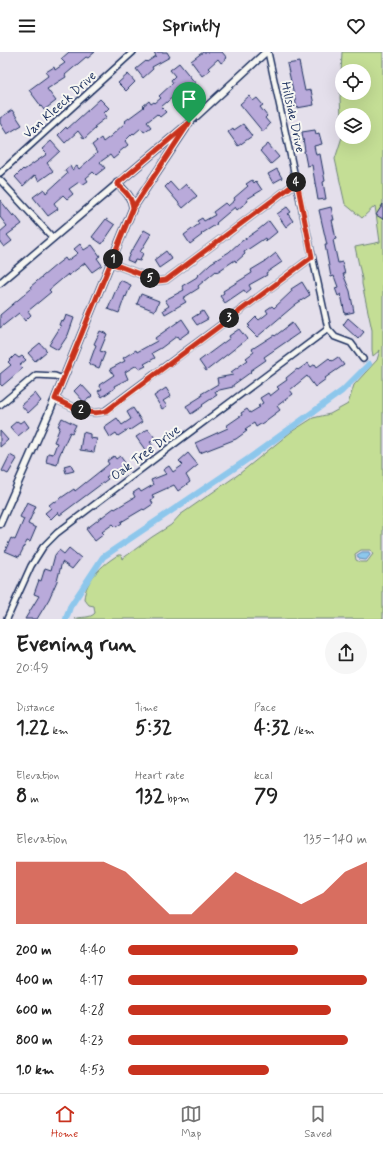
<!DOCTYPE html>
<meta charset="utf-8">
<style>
:root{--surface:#fff;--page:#f6f6f6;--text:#222;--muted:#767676;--line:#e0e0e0;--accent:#c8321e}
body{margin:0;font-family:Mynerve,sans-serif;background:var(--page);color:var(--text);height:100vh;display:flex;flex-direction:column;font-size:15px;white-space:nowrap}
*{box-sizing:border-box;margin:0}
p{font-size:13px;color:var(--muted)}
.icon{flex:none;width:22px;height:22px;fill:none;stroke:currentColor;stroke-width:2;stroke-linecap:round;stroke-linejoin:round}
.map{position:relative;height:567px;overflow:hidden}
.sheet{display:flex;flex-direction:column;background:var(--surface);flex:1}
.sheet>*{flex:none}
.fabs{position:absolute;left:335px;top:12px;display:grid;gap:8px}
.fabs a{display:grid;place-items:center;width:36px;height:36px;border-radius:50%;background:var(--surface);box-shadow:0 4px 16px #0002;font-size:20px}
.pin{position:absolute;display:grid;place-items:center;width:34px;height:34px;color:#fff;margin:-41px -17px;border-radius:50% 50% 50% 0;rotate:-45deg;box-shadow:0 0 4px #0007}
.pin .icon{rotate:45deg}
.km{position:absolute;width:20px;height:20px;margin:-10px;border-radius:50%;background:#222;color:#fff;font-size:11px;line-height:20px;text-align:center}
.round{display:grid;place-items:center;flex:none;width:42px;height:42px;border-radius:21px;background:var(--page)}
.summary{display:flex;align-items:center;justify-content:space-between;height:68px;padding:0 16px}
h1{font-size:22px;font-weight:700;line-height:30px}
.figures{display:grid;grid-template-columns:repeat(3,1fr);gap:6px;height:68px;padding:4px 16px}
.figures div{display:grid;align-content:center}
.figures b{font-size:20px;font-weight:700}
.figures small{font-size:11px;font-weight:400}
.figures p{font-size:11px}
.chart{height:112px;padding:8px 16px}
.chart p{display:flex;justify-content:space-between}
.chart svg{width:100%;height:72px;margin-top:4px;fill:var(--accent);opacity:.7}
ul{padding:0 16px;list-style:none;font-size:13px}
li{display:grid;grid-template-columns:64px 48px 1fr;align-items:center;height:30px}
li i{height:10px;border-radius:5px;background:var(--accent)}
header{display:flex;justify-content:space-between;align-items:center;height:52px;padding:0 16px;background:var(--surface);font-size:18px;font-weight:700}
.dock{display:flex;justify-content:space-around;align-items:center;height:56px;border-top:1px solid var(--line);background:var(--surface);font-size:11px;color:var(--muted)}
.dock a{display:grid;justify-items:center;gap:2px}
.dock .selected{color:var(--accent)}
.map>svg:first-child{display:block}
.green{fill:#c4de95;stroke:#70867a;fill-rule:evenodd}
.water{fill:#8dc7ec;stroke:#5f8ab3}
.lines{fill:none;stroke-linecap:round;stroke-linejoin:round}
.canal{stroke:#8dc7ec;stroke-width:6}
.building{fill:#b9aada;stroke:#1b2f5e}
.minor-casing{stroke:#1b2f5e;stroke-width:8}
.tertiary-casing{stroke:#1b2f5e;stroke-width:9}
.minor{stroke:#f6f6f2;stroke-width:5}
.tertiary{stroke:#f6f6f2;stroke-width:6}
.route-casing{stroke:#fff;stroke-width:8}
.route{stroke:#c8321e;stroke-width:5}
.labels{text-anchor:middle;stroke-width:4;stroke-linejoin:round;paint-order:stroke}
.street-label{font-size:13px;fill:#1b2f5e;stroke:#f6f6f2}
</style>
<header><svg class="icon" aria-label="menu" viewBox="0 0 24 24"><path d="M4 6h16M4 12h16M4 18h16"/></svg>Sprintly<svg class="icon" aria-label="heart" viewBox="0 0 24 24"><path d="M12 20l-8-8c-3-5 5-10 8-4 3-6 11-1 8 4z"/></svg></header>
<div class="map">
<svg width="383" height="567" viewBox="0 0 383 567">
<rect width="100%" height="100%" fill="#e4dfeb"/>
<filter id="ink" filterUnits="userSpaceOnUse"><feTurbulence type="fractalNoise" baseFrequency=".025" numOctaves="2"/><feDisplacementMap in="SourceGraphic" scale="8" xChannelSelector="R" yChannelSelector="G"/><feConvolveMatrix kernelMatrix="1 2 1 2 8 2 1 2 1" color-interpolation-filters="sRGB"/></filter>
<g filter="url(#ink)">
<path class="green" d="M342,0H383V567H75C81,564 90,567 95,561L94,554L89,553L84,547C86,527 102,513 118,503H121L122,507L152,485L171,473L180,463L239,422L291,380L313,366L330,362L348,352L354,333L377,308L380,298L373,304L372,298V278L362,232V227L355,195L380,190L375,154L362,166L345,152L335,107L342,85H364V63H342V83L340,46ZM342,19H364V41H342ZM361,498H371L373,502L367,510H360L356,508L355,502Z"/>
<path class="water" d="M362,500H369L370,503L366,508L359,507L357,503Z"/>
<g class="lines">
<path class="canal" d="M66,567L70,555L103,505L248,407L342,339L369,312"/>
</g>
<g class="building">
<path d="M69,0H95L88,6L86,5L65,23L66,25L47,37L56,49L44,58L29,38L48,24L46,20L54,15L55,18L65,11L61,7Z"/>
<path d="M154,0H167L170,5L152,15L153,17L143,26L136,17L146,9L147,10L156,4Z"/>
<path d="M203,0H222L227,6L221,11L218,7L208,16L210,18L202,24L191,9Z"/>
<path d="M299,10L305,39L311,38L314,53L297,56L287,12Z"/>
<path d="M179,11L196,32L182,43L180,39L161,55L166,60L160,65L157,62L147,70L151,75L144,80L141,76L134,82L133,81L125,89L128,93L118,101L119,102L113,107L110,103L100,110L105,116L96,123L93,120L86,126L88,129L82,133L79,130L69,137L73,142L67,147L63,143L54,151L58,157L48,164L33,145L44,137L46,141L67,122L65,118L70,114L72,118L77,114L79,117L97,101L92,93L101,86L103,90L111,84L126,70L125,69L144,55L143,54L149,49L151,52L154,50L155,51L161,46L159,44L173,31L171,28L175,24L170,18Z"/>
<path d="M128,22L135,30L126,39L118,31Z"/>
<path d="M249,44L253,49L257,46L263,53L260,55L267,64L265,66L270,72L263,80L240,52Z"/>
<path d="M100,47L109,56L104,61L107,65L94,75L96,76L84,87L78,79L65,91L58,83L66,75L67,77Z"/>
<path d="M12,58L22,73L7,82L0,71V66Z"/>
<path d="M243,72L252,84L238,94L228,80L233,76L234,78Z"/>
<path d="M315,78L316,82L319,81L322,92L314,94L316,103L320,102L325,129L323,130L326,147L318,148L312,113L307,114L304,99H305L302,80Z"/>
<path d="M51,89L60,99L47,111L53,119L39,129L35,123L23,134L15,125L23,117L24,118L47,102L42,97Z"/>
<path d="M268,92L279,105L271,112L260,99Z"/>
<path d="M277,117L282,126L273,131L268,122Z"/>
<path d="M252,128L254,131L256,129L262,138L247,147L248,149L237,158L235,155L216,171L217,172L201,182L202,183L190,192L184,183L199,172L197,169L202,166L204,169L215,163L213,160L225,151L228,154L235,148L234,146L248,134L246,132Z"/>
<path d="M170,130L178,139L186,132L197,144L183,156L165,135Z"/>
<path d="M0,148L13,164L14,162L22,172L7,183L12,189L4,195L0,190V180L7,174L0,165Z"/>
<path d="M383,152V167L376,163Z"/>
<path d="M287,155L291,160L288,162L293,169L286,175L277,162Z"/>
<path d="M331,155L334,168H332L336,187L333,188L338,211L342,210L345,222H343L350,239L354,260L345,262L341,242L338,244L335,236L338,235L334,224L331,225L325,193H327L319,158Z"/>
<path d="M106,167L115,173L102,192L92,185Z"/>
<path d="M269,169L277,180L266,189L265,186L244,200L245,202L236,210L235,208L217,220L216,219L198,234L199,236L183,246L186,250L165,262L163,258L169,254L165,248L184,238L182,234L197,225V224L211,211L229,200L239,191L258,178Z"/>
<path d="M144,178L151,182L140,200L143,201L140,209L135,208L134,211L127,208L132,197H133Z"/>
<path d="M80,192L84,198L92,193L100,204L97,206L102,213L92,220L85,211L68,224V222L49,238L51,240L28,259L31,263L25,269L19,261L0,276V263L31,237L30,235L56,213L65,206L67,209L78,201L74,197Z"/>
<path d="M166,199L172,207L159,216L154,208Z"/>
<path d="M276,201L282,210L266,221L267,223L249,233L251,237L246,241L244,238L225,251L220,244L224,241L223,239L252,221L251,218L266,209Z"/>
<path d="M120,228L131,233L126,245L125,244L119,261L108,257Z"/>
<path d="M302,230L310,243L296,252L257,285L248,276L250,274L248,273L256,265L259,268L268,261L266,258L272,254L274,256L292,239L291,237Z"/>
<path d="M141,242L159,249L155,259L137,252Z"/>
<path d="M203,259L208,267L197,273L192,266Z"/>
<path d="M66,263L74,266L68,283L58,298L49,293L61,274L59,273L61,268L64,269Z"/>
<path d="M348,266L364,280L358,287L343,273Z"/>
<path d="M182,267L190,279L179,287L177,284L161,296L152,301L155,306L144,312L146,314L140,317L137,313L125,320L128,327L114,334L115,336L102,345L98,339L102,337L99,333L114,323L110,317L125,309L123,306L136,298L137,300L157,289L155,286Z"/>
<path d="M292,271L299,281L264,305L266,308L250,319L251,320L233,333V335L215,339L217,343L202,353L203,354L191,362L186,354L202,344L201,342L218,332L217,326L233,323L231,320L248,308L246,306L254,300L252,297L274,283L275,284Z"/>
<path d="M239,277L247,287L206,319L199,309L230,286L229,284Z"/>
<path d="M100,279L107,282L100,299L105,301L99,316L89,312L96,293L94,292Z"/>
<path d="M40,291L47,299L35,309L28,301Z"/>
<path d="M15,303L19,306L22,304L26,308L20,313L23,316L2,334L0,332V322L11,313L8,310Z"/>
<path d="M338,305L344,313L325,326L326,327L315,335L307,324L290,338L293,342L277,354L280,358L264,370L256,375L254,371L245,377L247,379L236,387L200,401L195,391L228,376L226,374L242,363L241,361L247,357L250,361L260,355L258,354L263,351L260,346L268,341L270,344L279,337L277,335L287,328L286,326L297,317L298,318L308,311L311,315L315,312L317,315L329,306L332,309Z"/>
<path d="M81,332L92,344L84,350L74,339Z"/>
<path d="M166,336L171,344L163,349L167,354L162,357L154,344Z"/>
<path d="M35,341L41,349L28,361L21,353Z"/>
<path d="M133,356L142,370L130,378L129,377L118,384L116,381L110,385L104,375L117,366L122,373L131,367L127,360Z"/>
<path d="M62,366L76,373L72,381L70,380L59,404L57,413L46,410L48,401L53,402L57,391L54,390L60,375L58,374Z"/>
<path d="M24,368L29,375L18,384L10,375L17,369L20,371Z"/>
<path d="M148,377L156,387L150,390L153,394L146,399L136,385Z"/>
<path d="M0,379L8,388L0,395Z"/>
<path d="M83,380L90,382V386L97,387L94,400L80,398Z"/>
<path d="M188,401L198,413L186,423L190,430L178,439L174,433L152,443L154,446L151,448L153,452L144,458L143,457L121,470L122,471L116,475L113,472L102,480L104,482L95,489L86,477L114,456L115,457L135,445L133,441L139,437L141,440L153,433L151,428L166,422L163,418L169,414L173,420L183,413L179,409Z"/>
<path d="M10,403L17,407L8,422L2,419Z"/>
<path d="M114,404L116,407L120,404L126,412L106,425L108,427L60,463L58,460L51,467L45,461L51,456L49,453L54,449L55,450L74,437L75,439L109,412L107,409Z"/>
<path d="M71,412L74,419L66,421L64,414Z"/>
<path d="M27,450L36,454L28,472L36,476L30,490L27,489L19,505L5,499L11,486L15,488L24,467L20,465Z"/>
<path d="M69,496L81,506L72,517L62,510L57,529L49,547L37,567H25L39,544L34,542L39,528L41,529L45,516L51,518L55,503L59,498L64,502Z"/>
</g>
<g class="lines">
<defs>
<g id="minor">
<path d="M268,0L328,277L335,285L351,291L363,307"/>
<path d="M0,121L133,0"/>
<path d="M0,128L53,186"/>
<path d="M111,211L158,229L166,228L297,130"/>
<path d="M55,347C71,354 88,365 105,359L312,205"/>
<path d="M0,353L36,323L55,324L63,327"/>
<path d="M7,567L31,514L43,495L57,481L169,396L328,277"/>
</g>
<g id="tertiary">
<path d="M133,156L186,76"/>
<path d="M0,231L189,71L266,0"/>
<path d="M0,472L55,347L133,156C132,145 125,139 117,131"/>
</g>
</defs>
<use href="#minor" class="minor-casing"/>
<use href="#tertiary" class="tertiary-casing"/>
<use href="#minor" class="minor"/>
<use href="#tertiary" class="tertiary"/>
</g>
</g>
<g class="lines" filter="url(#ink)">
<defs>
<path id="route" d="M189,71L117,132C125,139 132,145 133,156L55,347C71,354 88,365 106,359L312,205L297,130L166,228L158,229L111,211L133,156L189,71"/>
</defs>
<use href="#route" class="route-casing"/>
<use href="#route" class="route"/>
</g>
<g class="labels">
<g class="street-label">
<text transform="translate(59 52) rotate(-42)" y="5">Van Kleeck Drive</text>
<text transform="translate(294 65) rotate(78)" y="5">Hillside Drive</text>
<text transform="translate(145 400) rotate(-37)" y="5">Oak Tree Drive</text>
</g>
</g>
</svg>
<div class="fabs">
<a><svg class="icon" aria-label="locate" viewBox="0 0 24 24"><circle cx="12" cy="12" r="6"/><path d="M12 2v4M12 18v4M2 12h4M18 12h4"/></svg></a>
<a><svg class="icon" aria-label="layers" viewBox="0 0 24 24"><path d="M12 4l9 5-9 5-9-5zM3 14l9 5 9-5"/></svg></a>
</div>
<div class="pin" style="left:189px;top:71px;background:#1e9e55"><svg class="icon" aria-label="arrive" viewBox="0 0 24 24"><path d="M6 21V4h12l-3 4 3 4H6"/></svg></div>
<b class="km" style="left:113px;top:207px">1</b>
<b class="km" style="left:81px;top:358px">2</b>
<b class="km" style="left:229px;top:266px">3</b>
<b class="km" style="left:296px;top:130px">4</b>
<b class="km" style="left:150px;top:226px">5</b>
</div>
<section class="sheet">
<div class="summary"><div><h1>Evening run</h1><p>20:49</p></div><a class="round"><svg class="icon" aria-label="share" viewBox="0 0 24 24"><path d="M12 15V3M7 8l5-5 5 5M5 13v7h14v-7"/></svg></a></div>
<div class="figures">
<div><p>Distance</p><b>1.22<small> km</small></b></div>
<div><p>Time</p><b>5:32</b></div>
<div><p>Pace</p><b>4:32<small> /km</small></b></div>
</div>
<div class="figures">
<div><p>Elevation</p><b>8<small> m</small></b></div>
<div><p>Heart rate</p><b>132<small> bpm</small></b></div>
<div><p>kcal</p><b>79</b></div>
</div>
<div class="chart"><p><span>Elevation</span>135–140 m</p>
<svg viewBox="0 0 160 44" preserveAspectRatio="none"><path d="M0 44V6L10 6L20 6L30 6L40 6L50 12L60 25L70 38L80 38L90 25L100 12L110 19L120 25L130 32L140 25L150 12L160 6V44z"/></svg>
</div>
<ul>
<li><b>200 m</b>4:40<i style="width:71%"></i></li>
<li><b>400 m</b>4:17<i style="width:100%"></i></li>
<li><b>600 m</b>4:28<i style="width:85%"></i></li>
<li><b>800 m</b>4:23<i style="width:92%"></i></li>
<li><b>1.0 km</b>4:53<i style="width:59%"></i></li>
</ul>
</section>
<nav class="dock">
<a class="selected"><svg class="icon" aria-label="home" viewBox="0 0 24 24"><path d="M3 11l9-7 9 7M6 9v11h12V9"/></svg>Home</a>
<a><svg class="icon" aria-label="map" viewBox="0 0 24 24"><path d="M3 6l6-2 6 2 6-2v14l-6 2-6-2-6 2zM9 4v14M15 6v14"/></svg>Map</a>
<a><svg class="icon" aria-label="saved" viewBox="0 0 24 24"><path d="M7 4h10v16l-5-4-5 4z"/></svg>Saved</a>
</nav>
